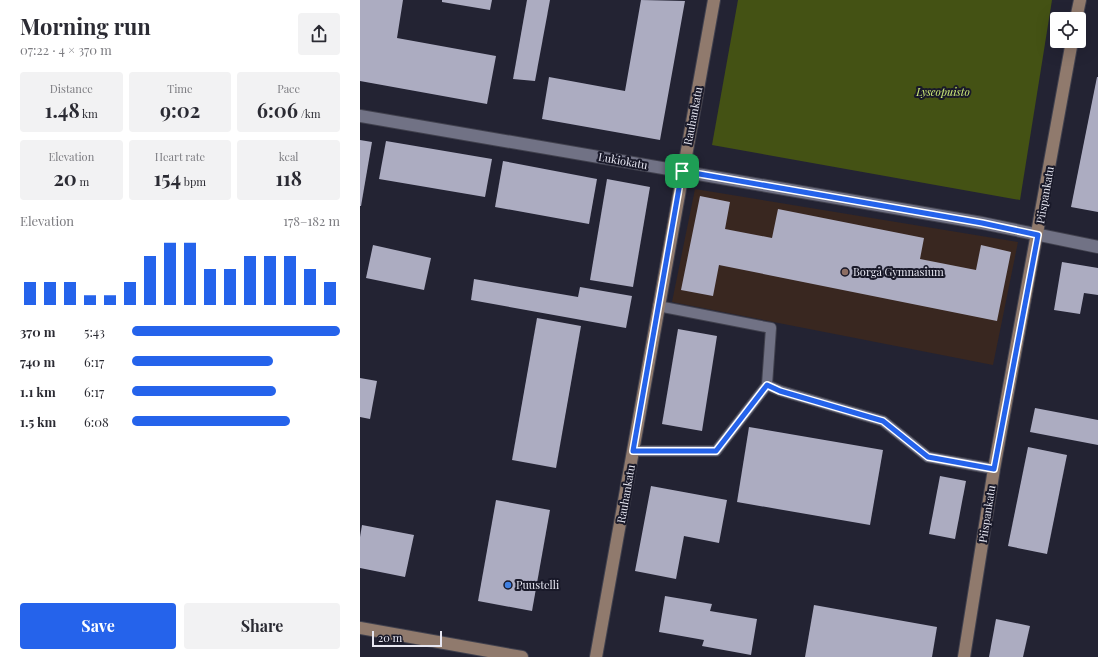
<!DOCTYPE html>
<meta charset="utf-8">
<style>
:root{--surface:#fff;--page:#f2f2f3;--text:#2b2b33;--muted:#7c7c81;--accent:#2563eb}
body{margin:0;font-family:"Playfair Display",serif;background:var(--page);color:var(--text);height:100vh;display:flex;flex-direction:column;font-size:15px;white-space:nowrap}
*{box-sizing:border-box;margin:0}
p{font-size:13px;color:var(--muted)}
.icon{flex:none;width:22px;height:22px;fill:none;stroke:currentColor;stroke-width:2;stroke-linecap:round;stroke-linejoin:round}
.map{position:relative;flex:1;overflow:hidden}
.sheet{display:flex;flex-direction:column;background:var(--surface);width:360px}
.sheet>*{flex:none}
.buttons{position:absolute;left:690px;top:12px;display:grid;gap:8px}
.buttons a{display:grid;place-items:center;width:36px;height:36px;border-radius:4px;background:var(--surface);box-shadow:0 4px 16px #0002;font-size:20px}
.scale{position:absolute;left:12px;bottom:10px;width:70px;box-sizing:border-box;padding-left:4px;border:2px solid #e7e7f2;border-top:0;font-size:11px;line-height:14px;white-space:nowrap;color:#e7e7f2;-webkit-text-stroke:3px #191929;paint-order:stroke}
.pin{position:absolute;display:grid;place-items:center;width:34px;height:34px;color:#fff;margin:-17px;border-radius:8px;box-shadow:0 2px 6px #0006}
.round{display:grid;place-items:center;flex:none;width:42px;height:42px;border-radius:4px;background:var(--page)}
.summary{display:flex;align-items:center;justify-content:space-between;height:68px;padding:0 20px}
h1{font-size:22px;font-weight:700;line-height:30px}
.stats{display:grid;grid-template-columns:repeat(3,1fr);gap:6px;height:68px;padding:4px 20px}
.stats div{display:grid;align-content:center;border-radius:4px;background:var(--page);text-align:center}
.stats b{font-size:20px;font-weight:700}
.stats small{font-size:11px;font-weight:400}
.stats p{font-size:11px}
.chart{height:112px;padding:8px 20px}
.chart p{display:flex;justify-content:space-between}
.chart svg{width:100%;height:72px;margin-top:4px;stroke:var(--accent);stroke-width:6}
.primary-button{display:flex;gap:8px;margin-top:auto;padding:8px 20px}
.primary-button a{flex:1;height:46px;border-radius:4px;background:var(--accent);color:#fff;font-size:16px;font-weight:700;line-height:46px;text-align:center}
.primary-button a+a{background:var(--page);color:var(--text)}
ul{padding:0 20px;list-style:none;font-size:13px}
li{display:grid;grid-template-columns:64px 48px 1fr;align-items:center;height:30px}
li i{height:10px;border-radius:5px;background:var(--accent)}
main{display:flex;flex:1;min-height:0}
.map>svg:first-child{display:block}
.education{fill:#392720}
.green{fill:#445214}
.building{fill:#acacc1}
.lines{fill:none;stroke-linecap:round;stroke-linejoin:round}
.lane-casing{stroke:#41414e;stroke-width:12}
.street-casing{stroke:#41414e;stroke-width:14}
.secondary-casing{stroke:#41414e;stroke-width:14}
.lane{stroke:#717285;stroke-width:10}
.street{stroke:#717285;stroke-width:12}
.secondary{stroke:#907a6d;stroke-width:12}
.route-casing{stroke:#fff;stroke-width:8}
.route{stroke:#2563eb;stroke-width:5}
.education-dot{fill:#8d6e63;stroke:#191929;stroke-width:1.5}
.shop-dot{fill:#3f7fe0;stroke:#191929;stroke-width:1.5}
.labels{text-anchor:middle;stroke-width:4;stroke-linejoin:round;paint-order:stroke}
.park-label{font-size:11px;font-style:italic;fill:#d0ee79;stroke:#191929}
.street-label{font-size:11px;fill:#e7e7f2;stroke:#191929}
.poi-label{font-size:11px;fill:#e7e7f2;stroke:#191929;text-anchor:start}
</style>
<main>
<section class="sheet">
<div class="summary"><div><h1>Morning run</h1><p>07:22 · 4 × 370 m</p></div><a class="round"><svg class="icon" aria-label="share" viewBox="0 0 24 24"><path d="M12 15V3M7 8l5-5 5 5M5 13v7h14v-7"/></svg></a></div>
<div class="stats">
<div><p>Distance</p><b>1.48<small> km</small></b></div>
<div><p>Time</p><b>9:02</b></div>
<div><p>Pace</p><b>6:06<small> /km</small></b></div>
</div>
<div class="stats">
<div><p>Elevation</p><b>20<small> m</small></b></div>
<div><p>Heart rate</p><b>154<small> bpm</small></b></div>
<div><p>kcal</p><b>118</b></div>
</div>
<div class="chart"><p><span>Elevation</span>178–182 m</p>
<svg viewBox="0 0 160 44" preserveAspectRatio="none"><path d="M5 44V30M15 44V30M25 44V30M35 44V38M45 44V38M55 44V30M65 44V14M75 44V6M85 44V6M95 44V22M105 44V22M115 44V14M125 44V14M135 44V14M145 44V22M155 44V30"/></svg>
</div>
<ul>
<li><b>370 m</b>5:43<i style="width:100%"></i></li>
<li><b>740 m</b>6:17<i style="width:68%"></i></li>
<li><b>1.1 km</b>6:17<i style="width:69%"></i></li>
<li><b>1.5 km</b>6:08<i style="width:76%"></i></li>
</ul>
<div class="primary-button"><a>Save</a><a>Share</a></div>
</section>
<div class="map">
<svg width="738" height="657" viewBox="0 0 738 657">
<rect width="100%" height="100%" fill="#232333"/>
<path class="education" d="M335,189L658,242L633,365L312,302Z"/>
<path class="green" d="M378,0H692L660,200L352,145Z"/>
<g class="building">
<path d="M0,0H43L37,38L136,56L127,104L0,81Z"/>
<path d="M82,0H132L130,10L82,2Z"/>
<path d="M167,0H190L175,81L153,79Z"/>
<path d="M281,0L325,1L300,140L182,119L189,77L265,91Z"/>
<path d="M737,77H738V212L711,207Z"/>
<path d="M0,140L12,142L1,206H0Z"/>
<path d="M26,141L132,159L125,197L19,179Z"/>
<path d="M143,161L237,179L229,224L135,207Z"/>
<path d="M247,179L290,187L273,287L230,280Z"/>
<path d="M340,196L370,202L365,229L412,238L418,209L564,238L560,259L616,270L621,245L651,252L637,321L359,265L353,296L321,290Z"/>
<path d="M13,245L71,258L64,290L6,278Z"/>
<path d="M702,262L738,268V295L724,293L720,314L694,310Z"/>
<path d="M114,279L218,297L220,287L272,296L266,328L111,300Z"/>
<path d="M177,318L221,326L196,468L152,460Z"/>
<path d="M318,329L357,336L342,431L302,424Z"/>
<path d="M0,378L17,381L10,419L0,417Z"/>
<path d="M675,408L738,420V445L670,432Z"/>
<path d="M389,427L523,450L510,525L377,502Z"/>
<path d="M668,447L707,455L687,554L648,546Z"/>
<path d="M580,476L606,481L595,539L569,534Z"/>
<path d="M291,486L367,500L359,543L324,536L316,579L275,571Z"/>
<path d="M136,500L190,510L172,611L118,601Z"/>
<path d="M2,525L54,535L45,577L0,568V537Z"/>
<path d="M305,596L352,604L350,611L397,619L391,655L342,646L344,640L299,632Z"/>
<path d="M454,605L577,627L572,657H445Z"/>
<path d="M636,619L670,626L663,657H629Z"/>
</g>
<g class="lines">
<defs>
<g id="lane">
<path d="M407,385L421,391L523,421L568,457L634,469"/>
<path d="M273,451H356L407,385L411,328L298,306"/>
</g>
<path id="street" d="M0,116L622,223L738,247"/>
<g id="secondary">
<path d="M716,19L720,0"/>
<path d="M0,628L162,657"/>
<path d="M236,657L354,0"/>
<path d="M604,657L634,469L712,41"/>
</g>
</defs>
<use href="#lane" class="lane-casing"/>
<use href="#street" class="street-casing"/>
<use href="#secondary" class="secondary-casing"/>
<use href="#lane" class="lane"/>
<use href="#street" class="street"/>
<use href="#secondary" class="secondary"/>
</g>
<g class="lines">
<defs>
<path id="route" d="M322,171L622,223L678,235L634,469L568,457L523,421L420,391L407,385L356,451H273Z"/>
</defs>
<use href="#route" class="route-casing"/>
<use href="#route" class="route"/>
</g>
<circle class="education-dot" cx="485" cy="272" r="4"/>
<circle class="shop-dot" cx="148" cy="585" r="4"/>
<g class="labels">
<g class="park-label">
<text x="583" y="96">Lyseopuisto</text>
</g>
<g class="street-label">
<text transform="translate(333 116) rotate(-79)" y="4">Rauhankatu</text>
<text transform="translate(263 161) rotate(10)" y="4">Lukiokatu</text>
<text transform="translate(685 195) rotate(-80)" y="4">Piispankatu</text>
<text transform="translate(266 494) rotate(-80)" y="4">Rauhankatu</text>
<text transform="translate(627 514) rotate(-81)" y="4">Piispankatu</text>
</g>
<g class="poi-label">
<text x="493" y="276">Borgå Gymnasium</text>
<text x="156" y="589">Puustelli</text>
</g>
</g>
</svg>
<div class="buttons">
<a><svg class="icon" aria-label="locate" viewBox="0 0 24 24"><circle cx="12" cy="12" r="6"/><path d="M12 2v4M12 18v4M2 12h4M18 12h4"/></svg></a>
</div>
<div class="scale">20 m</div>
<div class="pin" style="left:322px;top:171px;background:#1e9e55"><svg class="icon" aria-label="arrive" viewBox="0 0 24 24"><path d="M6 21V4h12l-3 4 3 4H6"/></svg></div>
</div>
</main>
